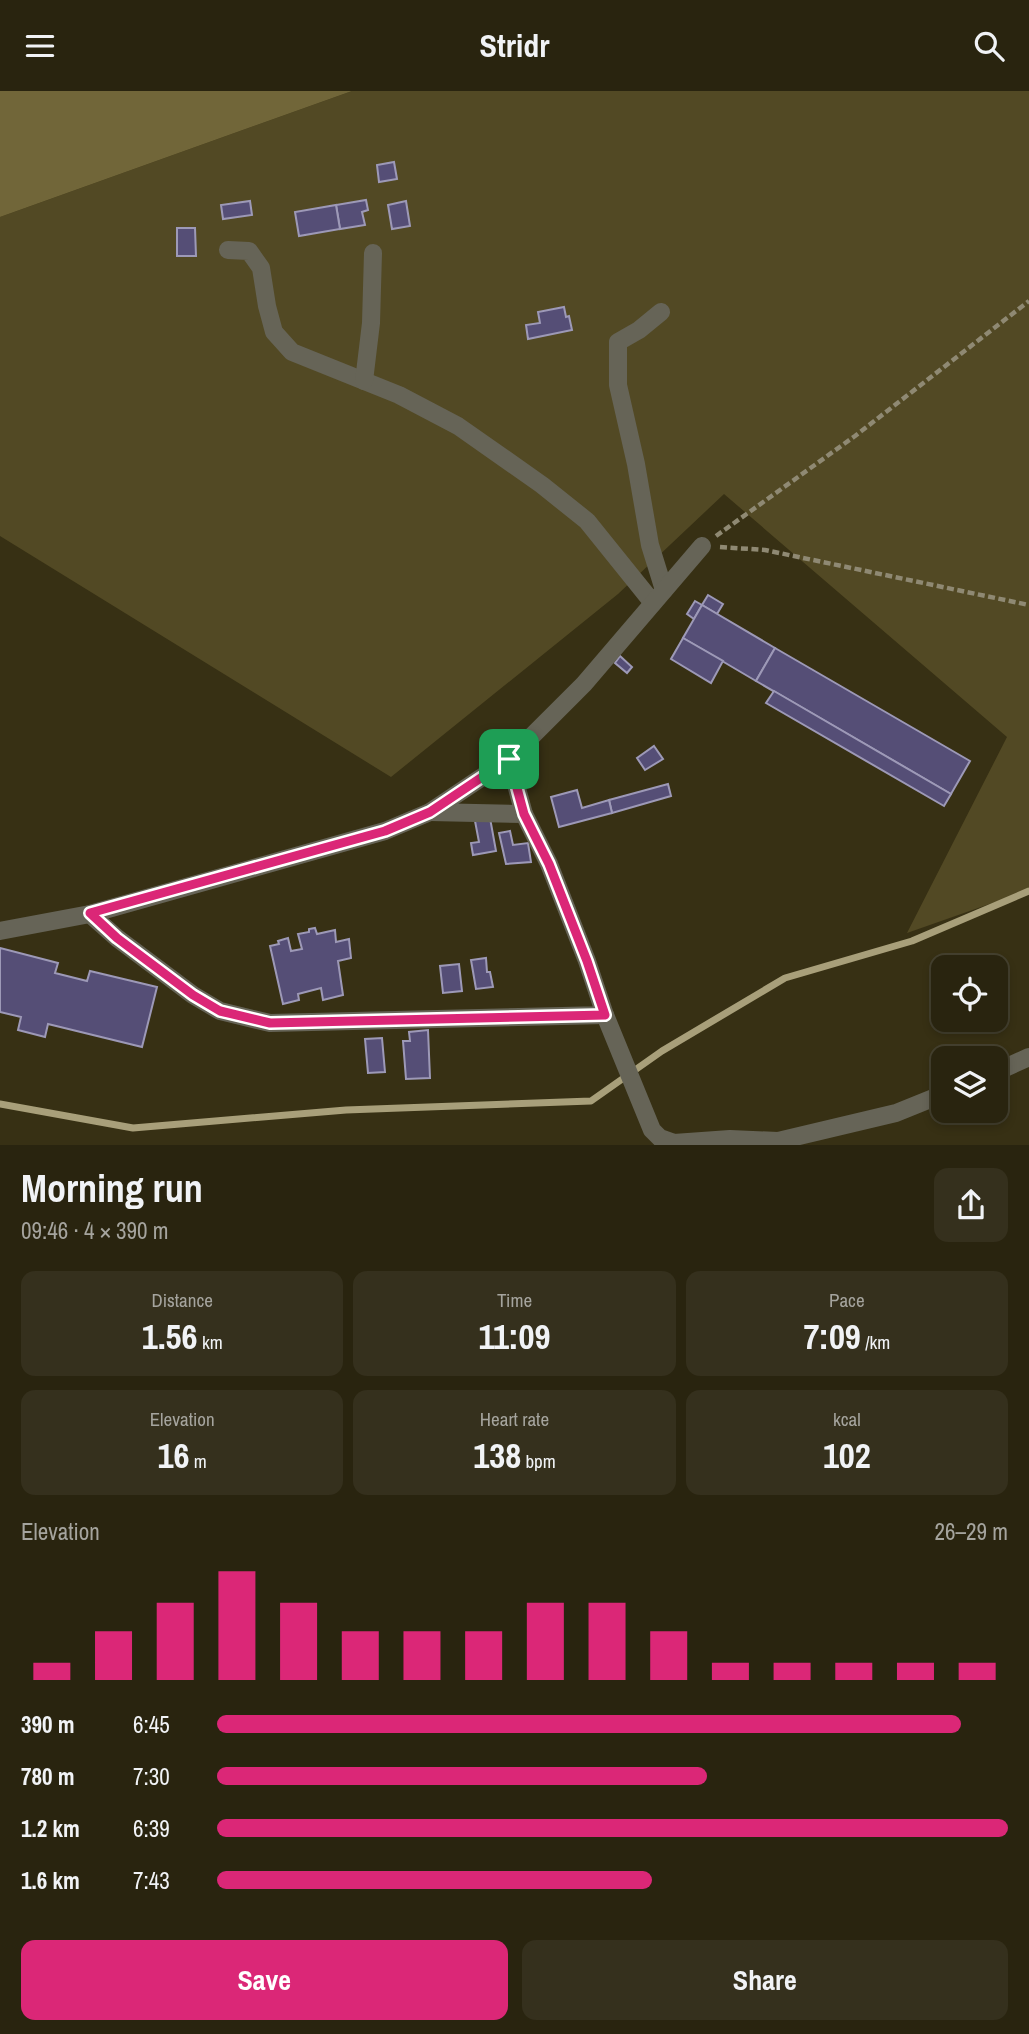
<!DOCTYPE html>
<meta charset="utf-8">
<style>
:root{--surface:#29240f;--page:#35301d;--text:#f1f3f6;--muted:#a5a49e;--line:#45412f;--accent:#db2777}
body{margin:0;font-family:"Archivo Narrow",sans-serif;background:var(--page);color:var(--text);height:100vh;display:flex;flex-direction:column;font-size:26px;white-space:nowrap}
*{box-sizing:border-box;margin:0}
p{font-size:23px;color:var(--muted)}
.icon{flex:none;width:38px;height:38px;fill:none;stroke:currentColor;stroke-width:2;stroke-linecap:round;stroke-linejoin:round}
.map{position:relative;height:1054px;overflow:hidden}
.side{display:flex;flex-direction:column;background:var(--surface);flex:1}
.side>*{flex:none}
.buttons{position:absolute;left:931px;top:864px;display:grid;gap:14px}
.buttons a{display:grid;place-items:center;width:77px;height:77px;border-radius:14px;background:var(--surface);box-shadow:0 4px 10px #0003,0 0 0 2px var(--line);font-size:35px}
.pin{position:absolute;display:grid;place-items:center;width:60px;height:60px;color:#fff;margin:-30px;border-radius:14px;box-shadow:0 4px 10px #0006}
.round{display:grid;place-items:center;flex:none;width:74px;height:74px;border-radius:14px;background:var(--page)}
.overview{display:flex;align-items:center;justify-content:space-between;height:119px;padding:0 21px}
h1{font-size:38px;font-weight:800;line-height:52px}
.stats{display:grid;grid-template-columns:repeat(3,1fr);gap:10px;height:119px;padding:7px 21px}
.stats div{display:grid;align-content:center;border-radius:14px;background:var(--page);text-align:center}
.stats b{font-size:35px;font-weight:800}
.stats small{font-size:19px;font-weight:400}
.stats p{font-size:19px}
.chart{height:196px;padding:14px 21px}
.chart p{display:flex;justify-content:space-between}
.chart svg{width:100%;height:126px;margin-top:7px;stroke:var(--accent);stroke-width:6}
.primary-button{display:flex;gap:14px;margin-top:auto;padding:14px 21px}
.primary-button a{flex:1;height:80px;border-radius:14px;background:var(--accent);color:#fff;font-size:28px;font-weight:800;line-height:80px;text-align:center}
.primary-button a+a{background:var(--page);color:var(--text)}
ul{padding:0 21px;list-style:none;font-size:23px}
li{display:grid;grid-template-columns:112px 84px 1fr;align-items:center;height:52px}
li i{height:18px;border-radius:9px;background:var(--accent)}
header{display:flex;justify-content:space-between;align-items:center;height:91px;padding:0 21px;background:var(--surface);font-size:32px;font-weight:800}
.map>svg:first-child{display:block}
.green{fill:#524924}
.forest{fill:#716639}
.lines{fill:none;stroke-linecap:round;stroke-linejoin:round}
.stream{stroke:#a89f7a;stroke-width:7}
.building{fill:#554e76;stroke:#9d99b7;stroke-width:2}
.path{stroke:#8f8973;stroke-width:4.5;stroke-dasharray:7 3.5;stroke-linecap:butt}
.minor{stroke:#666457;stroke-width:18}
.route-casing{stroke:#fff;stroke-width:14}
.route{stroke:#db2777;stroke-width:9}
</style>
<header><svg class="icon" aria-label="menu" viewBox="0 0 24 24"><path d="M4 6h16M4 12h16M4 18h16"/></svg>Stridr<svg class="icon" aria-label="search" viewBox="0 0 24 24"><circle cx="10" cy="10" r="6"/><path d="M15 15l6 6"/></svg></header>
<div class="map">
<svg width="1029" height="1054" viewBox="0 0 1029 1054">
<rect width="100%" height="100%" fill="#373014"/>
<path class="green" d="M352,0H1029V799L907,842L1007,646L724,403L618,503L391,686L0,445V126Z"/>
<path class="forest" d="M0,0H352L0,126Z"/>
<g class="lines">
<path class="stream" d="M0,1013L133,1037L346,1019L591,1010L662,960L785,887L912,850L1029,800"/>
</g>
<g class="building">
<path d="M394,71L397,88L379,91L377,74Z"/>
<path d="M366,109L368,119L362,121L365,134L340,138L336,114Z"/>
<path d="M250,110L252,124L223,128L221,114Z"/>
<path d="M406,110L410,135L392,138L388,114Z"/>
<path d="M336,114L340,138L299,145L295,121Z"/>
<path d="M177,137H195L196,165H177Z"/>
<path d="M564,216L566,226L569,225L572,239L528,248L526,234L540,232L538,221Z"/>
<path d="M708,504L723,513L717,523L702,514Z"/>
<path d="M695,510L702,514L694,528L687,523Z"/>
<path d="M702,514L775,557L756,590L683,547Z"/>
<path d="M683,547L723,570L711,592L671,568Z"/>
<path d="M775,557L970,670L951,703L756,590Z"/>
<path d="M620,565L632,576L627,582L615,572Z"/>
<path d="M774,600L951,703L944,715L766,612Z"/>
<path d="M654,655L663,668L645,679L637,667Z"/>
<path d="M668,693L671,705L612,722L609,709Z"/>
<path d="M577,699L582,717L609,709L612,722L559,736L551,706Z"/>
<path d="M490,727L496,760L473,764L471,752L479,751L475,730Z"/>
<path d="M510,740L513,754L528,752L531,771L506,773L499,742Z"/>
<path d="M315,837L317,843L335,839L336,851L349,848L351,867L338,870L343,904L323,909L321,897L298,903L299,909L283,913L270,855L279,853L278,850L288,847L291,860L302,858L298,843L309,841V838Z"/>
<path d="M0,857L58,872L55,882L87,890L90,880L157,896L142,956L48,933L45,946L18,939L21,926L0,921Z"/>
<path d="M486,867L487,881H490L493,896L476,898L471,869Z"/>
<path d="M459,873L462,900L443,902L440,875Z"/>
<path d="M428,939L430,987L406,988L403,950H410L409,941Z"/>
<path d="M382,947L385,981L368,982L365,948Z"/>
</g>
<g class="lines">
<g class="path">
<path d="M716,445L855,345L1029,210"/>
<path d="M720,456L765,459L1029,514"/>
</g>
<g class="minor">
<path d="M228,159L249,160L261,177L267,215L274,241L292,261L399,304L458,335L542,394L587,430L653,512"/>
<path d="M661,221L639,239L618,251V294L636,373L650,454L664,499"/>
<path d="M364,290L371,232L373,162"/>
<path d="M430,721L524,723"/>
<path d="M90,823L117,847L193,904L220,920L270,932L605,924L587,870L549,773L524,723L509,668"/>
<path d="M0,840L90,823L385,740L430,721L509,668L584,593L702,455"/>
<path d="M605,924L652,1039L660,1047L674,1052L730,1048L778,1050L896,1022L943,1003"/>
<path d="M996,981L1029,966"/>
</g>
</g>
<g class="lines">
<defs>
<path id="route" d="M509,668L524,723L549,773L587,870L605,924L270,932L220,920L193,904L117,847L90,822L385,740L430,721Z"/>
</defs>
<use href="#route" class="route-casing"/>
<use href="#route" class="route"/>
</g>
</svg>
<div class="buttons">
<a><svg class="icon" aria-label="locate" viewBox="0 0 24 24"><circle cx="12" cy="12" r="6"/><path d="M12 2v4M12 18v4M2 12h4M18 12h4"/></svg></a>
<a><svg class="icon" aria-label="layers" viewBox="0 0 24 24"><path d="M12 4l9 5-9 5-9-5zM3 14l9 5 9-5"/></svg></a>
</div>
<div class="pin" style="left:509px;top:668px;background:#1e9e55"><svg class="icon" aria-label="arrive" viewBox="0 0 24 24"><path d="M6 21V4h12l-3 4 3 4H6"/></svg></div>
</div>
<section class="side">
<div class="overview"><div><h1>Morning run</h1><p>09:46 · 4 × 390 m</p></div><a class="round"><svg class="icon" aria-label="share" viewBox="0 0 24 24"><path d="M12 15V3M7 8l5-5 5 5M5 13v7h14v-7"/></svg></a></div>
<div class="stats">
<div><p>Distance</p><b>1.56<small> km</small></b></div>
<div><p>Time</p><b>11:09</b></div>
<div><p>Pace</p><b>7:09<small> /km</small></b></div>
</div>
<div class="stats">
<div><p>Elevation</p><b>16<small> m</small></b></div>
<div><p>Heart rate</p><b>138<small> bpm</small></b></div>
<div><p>kcal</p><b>102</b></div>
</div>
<div class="chart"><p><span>Elevation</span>26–29 m</p>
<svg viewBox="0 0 160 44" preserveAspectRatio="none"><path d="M5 44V38M15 44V27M25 44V17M35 44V6M45 44V17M55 44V27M65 44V27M75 44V27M85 44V17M95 44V17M105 44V27M115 44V38M125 44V38M135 44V38M145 44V38M155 44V38"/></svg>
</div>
<ul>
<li><b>390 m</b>6:45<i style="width:94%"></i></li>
<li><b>780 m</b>7:30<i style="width:62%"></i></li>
<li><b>1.2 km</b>6:39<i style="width:100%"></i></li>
<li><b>1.6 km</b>7:43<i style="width:55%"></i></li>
</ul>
<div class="primary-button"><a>Save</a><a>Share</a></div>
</section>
